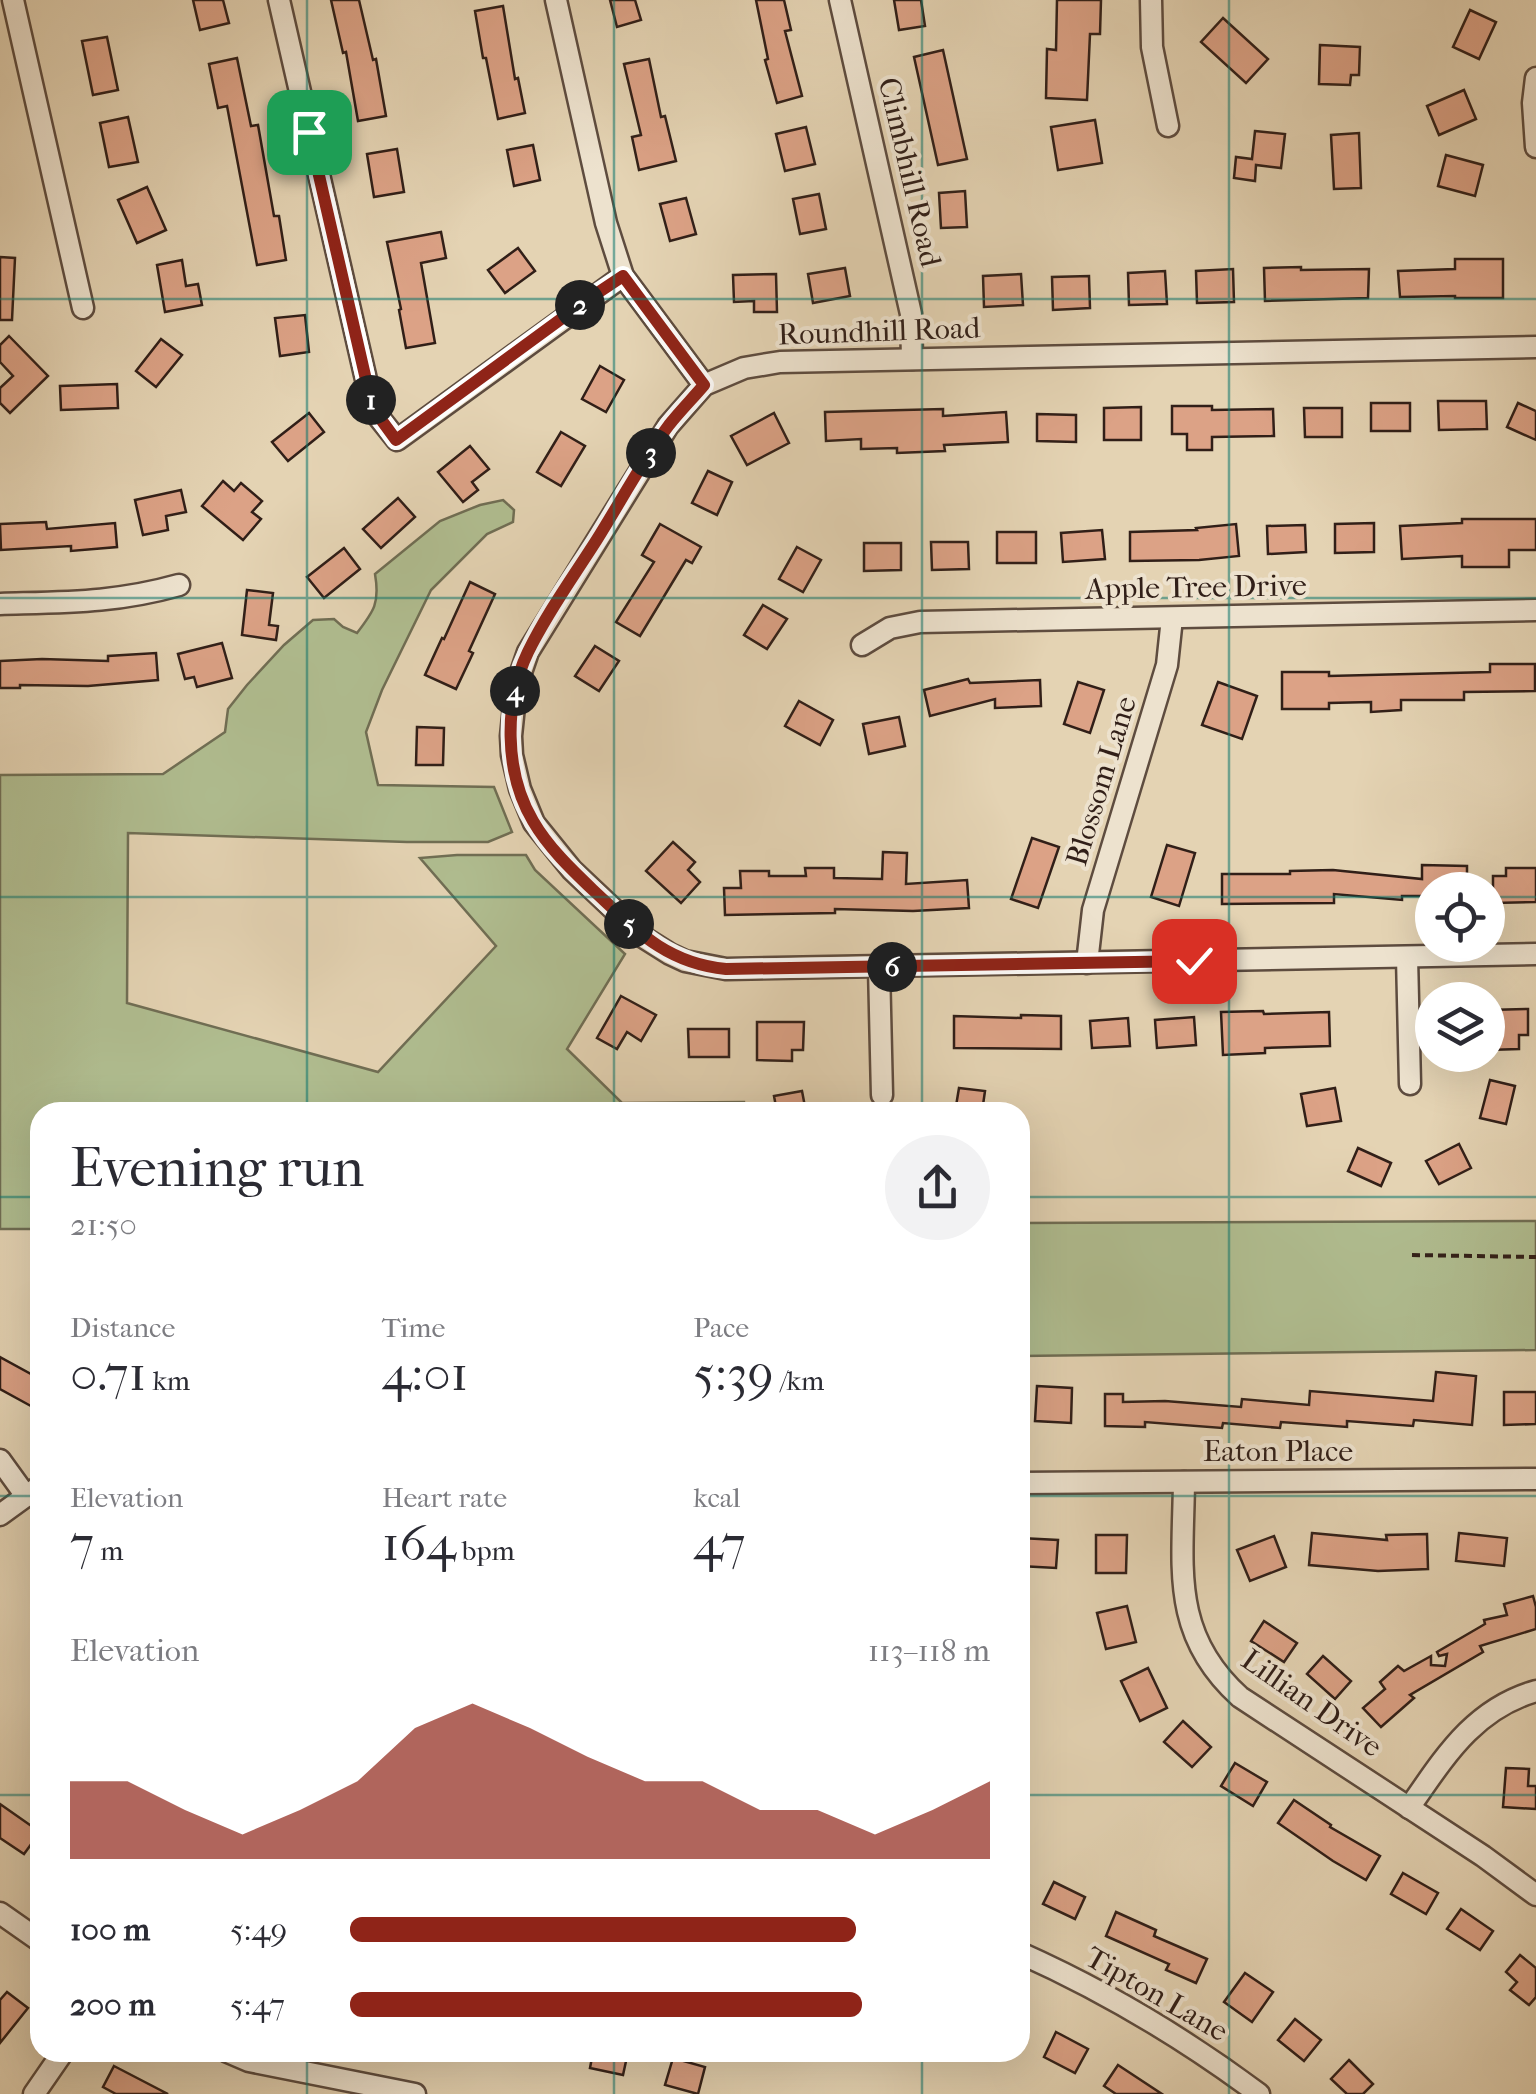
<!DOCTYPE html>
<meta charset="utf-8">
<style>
:root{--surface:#fff;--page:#f2f2f3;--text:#2b2b33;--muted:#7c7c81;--accent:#8f2418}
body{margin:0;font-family:"IM FELL French Canon",serif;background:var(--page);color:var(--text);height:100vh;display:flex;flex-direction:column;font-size:38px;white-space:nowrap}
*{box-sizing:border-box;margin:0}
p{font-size:32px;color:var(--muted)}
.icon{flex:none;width:55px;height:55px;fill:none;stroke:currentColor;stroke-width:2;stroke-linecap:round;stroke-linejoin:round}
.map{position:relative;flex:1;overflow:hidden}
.panel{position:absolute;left:30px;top:1102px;width:1000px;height:960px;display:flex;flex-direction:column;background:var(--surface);border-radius:30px;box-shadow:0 10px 40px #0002}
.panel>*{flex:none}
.fabs{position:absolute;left:1415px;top:872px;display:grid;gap:20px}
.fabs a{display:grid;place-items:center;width:90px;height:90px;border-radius:50%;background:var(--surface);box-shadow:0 10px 40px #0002;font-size:50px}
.pin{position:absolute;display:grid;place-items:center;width:85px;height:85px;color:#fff;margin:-42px;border-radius:20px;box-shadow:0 5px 15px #0006}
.km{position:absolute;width:50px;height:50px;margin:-25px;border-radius:50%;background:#222;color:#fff;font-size:28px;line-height:50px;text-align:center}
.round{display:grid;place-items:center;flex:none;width:105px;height:105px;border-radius:52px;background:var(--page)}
.summary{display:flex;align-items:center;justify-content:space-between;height:170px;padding:0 40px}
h1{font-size:55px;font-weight:600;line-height:75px}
.figures{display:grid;grid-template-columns:repeat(3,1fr);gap:15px;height:170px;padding:10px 40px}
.figures div{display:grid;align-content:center}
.figures b{font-size:50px;font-weight:600}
.figures small{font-size:28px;font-weight:400}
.figures p{font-size:28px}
.chart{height:280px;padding:20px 40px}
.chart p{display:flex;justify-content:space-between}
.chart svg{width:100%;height:180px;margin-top:10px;fill:var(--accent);opacity:.7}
ul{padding:0 40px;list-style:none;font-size:32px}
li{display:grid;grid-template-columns:160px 120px 1fr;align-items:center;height:75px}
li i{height:25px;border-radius:12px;background:var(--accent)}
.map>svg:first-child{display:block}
.green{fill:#b0bd90;stroke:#706e54;stroke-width:2.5}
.building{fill:#dca286;stroke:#311f18;stroke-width:2.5}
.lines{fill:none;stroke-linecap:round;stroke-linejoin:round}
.street-casing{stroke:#5e4c3f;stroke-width:25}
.path{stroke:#311f18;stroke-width:4;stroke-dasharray:8 5;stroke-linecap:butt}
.street{stroke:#ede2ce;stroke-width:20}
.route-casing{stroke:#fff;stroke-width:20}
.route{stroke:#8f2418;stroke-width:12}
.grid{fill:none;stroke:#0f766e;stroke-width:2.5;stroke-opacity:0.55}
.labels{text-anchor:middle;stroke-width:8;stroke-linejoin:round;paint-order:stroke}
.street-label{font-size:30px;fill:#311f18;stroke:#ede2ce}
</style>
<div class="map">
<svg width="1536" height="2094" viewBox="0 0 1536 2094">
<rect width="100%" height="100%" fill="#e4d3b3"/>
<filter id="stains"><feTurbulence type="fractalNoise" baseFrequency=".002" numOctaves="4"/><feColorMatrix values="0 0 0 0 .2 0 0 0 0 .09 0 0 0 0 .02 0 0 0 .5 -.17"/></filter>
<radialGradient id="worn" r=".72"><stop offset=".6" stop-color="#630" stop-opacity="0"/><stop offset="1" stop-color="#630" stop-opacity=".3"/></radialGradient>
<g class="green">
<path d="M503,500L514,510L513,522L487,534L431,590L382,690L366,732L378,785L494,787L512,832L488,842H407L128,833L127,1003L378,1072L496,946L420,858L457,855H526L535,870L625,954L567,1049L622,1103L744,1102L745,1112H40V1229H0V775L163,774L225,732L228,709L247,685L284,645L313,620L334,619L343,627L357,633C374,611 380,603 375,574L440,521L480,505Z"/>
<path d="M1536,1221V1350L1020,1356V1223Z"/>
</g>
<g class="building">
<path d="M193,0H223L229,23L200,30Z"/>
<path d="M331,0H359L373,60L376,59L386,116L358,121L346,52L343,53Z"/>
<path d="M610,0H635L641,20L617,27Z"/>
<path d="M756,0H784L791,30L785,31L802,96L777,103L765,60L768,59Z"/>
<path d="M894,0H921L925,26L899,30Z"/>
<path d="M1057,0H1101L1100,34H1090L1087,100L1046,98L1047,49L1056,50Z"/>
<path d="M503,6L515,79L518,78L525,113L498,119L486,58H483L475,11Z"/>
<path d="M1470,10L1496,22L1479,59L1453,47Z"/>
<path d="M1223,18L1268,59L1246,83L1201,42Z"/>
<path d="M107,37L118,90L93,95L82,41Z"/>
<path d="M1320,45L1360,47L1359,75H1351L1350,85L1319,84Z"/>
<path d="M943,50L967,159L938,165L914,57Z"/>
<path d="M237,58L251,126L258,125L274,216H279L286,260L257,265L227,106L218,108L209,64Z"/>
<path d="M649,59L661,117L665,116L676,161L639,170L632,137L641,135L624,64Z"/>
<path d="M1464,90L1476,119L1439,135L1427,106Z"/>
<path d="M128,117L138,162L109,167L100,123Z"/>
<path d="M1095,120L1102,163L1058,170L1051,127Z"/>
<path d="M806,127L815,164L785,171L776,134Z"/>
<path d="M1255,131L1285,134L1281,168L1256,165L1255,181L1234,178L1236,157L1252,159Z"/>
<path d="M1359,133L1361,188L1334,189L1331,135Z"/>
<path d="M533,145L540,180L514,186L507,150Z"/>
<path d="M397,149L404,192L374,197L367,154Z"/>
<path d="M1446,155L1483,165L1475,196L1438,186Z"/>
<path d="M147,187L166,230L137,243L118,200Z"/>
<path d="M965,191L967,227L941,228L939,193Z"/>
<path d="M819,194L826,229L800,234L793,199Z"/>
<path d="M686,198L696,234L670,241L660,204Z"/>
<path d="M441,232L446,258L421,263L435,343L406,348L399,310L401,309L387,242Z"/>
<path d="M518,248L535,271L505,293L488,270Z"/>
<path d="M0,257L15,258L12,320H0Z"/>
<path d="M1455,259H1503V298H1455V296L1400,297L1398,271L1455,269Z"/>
<path d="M182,260L186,286L198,284L202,305L165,312L157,265Z"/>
<path d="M1301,267V270L1369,269L1368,298L1265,301L1264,268Z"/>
<path d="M845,268L850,296L813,303L808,274Z"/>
<path d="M1233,269L1234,302L1197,303L1196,271Z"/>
<path d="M1165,271L1167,304L1129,305L1128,273Z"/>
<path d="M776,274L777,312H754V301L734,302L733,275Z"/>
<path d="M1021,274L1023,305L984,307L983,276Z"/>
<path d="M1089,276L1090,308L1053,310L1052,277Z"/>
<path d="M305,315L309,352L280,356L275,318Z"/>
<path d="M9,336L48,376L10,413L0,403V388L13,376L0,362V345Z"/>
<path d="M161,339L182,355L156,387L136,371Z"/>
<path d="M600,366L624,380L606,412L582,399Z"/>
<path d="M117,384L118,408L61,410L60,386Z"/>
<path d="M1438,401H1486L1487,429L1439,430Z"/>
<rect x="1371" y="403" width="39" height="28"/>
<path d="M1518,403L1536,411V440L1507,427Z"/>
<path d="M1172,406H1212V410L1273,409L1274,436L1212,437V450H1187V434H1172Z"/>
<path d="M1141,407V440H1104V408Z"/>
<path d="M1304,408H1342V437H1305Z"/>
<path d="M943,409V416L1006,412L1008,442L944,445L945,451L897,453V448L861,449V439L826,441L825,412Z"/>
<path d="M309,413L324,432L288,461L272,442Z"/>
<path d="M774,413L789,443L747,465L731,436Z"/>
<path d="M1037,414L1076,415V442L1037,441Z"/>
<path d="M561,432L585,446L561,486L537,472Z"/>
<path d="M470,446L489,469L472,482L478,490L463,502L438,472Z"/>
<path d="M708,471L732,482L717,515L692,503Z"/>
<path d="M223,481L234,491L241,483L262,501L252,512L261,519L243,540L202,506Z"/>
<path d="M181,490L186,512L166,516L168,530L143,535L135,500Z"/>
<path d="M398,498L415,517L381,548L363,529Z"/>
<path d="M1462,519H1536V550H1509V567H1462V556L1402,559L1400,526L1462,523Z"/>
<path d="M46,522L47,529L115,523L117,547L71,551V546L1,550L0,524Z"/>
<path d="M1374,523V552L1335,553V524Z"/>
<path d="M660,524L701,547L692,563L686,560L640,636L616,622L654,562L642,555Z"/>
<path d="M1236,524L1239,556L1199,560L1130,561V532L1197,530L1196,528Z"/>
<path d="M1305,525L1306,552L1268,554L1267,526Z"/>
<path d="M1102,530L1105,559L1063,562L1061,533Z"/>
<rect x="997" y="532" width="39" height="31"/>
<path d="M931,542H968L969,569L932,570Z"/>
<path d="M864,543H901V570L864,571Z"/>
<path d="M797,547L821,560L803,592L779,579Z"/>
<path d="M344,548L360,569L324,598L307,577Z"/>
<path d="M470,582L495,594L469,651L473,653L456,689L425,675L442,638L444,639Z"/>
<path d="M247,590L273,593L269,625L278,626L276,640L242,635Z"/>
<path d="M763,605L787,619L767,649L744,635Z"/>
<path d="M222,643L232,678L197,687L194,677L185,679L178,654Z"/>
<path d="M595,646L619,661L599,691L575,676Z"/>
<path d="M156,653L158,680L88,686L20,685V688H0V661L42,659L108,661V656Z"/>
<path d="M1490,664H1535V691L1464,692V700H1401V710L1371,712V702L1329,703V709H1282V672H1329V676L1490,672Z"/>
<path d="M968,679L970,683L1040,680L1041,706L995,708V699L930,716L924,690Z"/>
<path d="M1078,682L1104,690L1090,733L1064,724Z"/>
<path d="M1218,682L1257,696L1242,739L1202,725Z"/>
<path d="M799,701L833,720L820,745L785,726Z"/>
<path d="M899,717L905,746L869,754L863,724Z"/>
<path d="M417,727L444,728L443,765H416Z"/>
<path d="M1032,838L1059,847L1038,908L1011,899Z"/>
<path d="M673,842L695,862L688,870L700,882L681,903L646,871Z"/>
<path d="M1167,845L1195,853L1179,906L1151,897Z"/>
<path d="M883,852L907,853L906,884L967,880L969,908L913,911L835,909V913L725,915L724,888H741L740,871H769V876H806L805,868H834V878L882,879Z"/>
<path d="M1422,865L1467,866V890H1432V896H1402V900L1334,894V903L1222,904V874H1290V871L1333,870L1422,879Z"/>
<path d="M1506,868H1536V902L1493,903V876H1506Z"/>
<path d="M621,996L656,1015L641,1041L627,1032L617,1049L597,1038Z"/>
<path d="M1528,1009V1035H1519V1049L1488,1050V1010Z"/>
<path d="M1263,1011L1264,1014L1329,1012L1330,1046L1265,1048V1053L1223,1055L1221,1012Z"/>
<path d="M1021,1015L1061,1016V1049L954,1048V1016L1021,1018Z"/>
<path d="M1194,1017L1196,1045L1157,1048L1155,1020Z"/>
<path d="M1128,1018L1130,1046L1092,1048L1090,1021Z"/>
<path d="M757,1022H804L803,1050H792V1061L757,1060Z"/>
<path d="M688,1029H729V1057H689Z"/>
<path d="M1490,1080L1515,1086L1506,1124L1480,1118Z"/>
<path d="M959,1088L985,1091L982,1112H955Z"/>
<path d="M1335,1088L1341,1121L1307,1126L1301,1094Z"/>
<path d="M802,1091L806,1112H777L774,1096Z"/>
<path d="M1459,1144L1471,1168L1439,1184L1426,1161Z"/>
<path d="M1358,1148L1391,1163L1381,1186L1348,1171Z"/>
<path d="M0,1357L40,1379V1411L0,1389Z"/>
<path d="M1436,1372L1476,1376L1472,1425L1414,1420L1413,1426L1347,1421V1427L1281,1422L1280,1428L1223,1423L1222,1428L1145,1422V1427L1105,1426V1394H1123V1402L1165,1401L1241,1407L1242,1399L1309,1405L1310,1391L1433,1401Z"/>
<path d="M1037,1386L1072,1388L1071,1423L1035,1421Z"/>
<path d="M1504,1392H1536V1424L1504,1425Z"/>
<path d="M1312,1533L1387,1540L1386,1535L1427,1534L1428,1569L1378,1571L1309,1565Z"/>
<path d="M1459,1533L1507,1538L1504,1566L1456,1561Z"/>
<path d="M1096,1535H1127L1126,1573H1096Z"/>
<path d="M1274,1536L1286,1567L1250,1581L1237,1550Z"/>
<path d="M1020,1538L1058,1540L1056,1568L1020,1566Z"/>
<path d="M1533,1596L1536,1607V1629L1480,1646L1483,1652L1410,1695L1414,1698L1381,1727L1363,1708L1385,1689L1380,1682L1398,1666L1404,1671L1431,1656V1665L1445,1666L1447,1654L1439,1656L1437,1652L1485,1624L1484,1620L1507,1615L1504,1604Z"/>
<path d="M1127,1606L1136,1642L1106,1649L1097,1613Z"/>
<path d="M1264,1621L1297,1643L1284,1662L1251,1641Z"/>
<path d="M1323,1656L1351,1681L1335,1699L1307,1674Z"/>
<path d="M1148,1668L1167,1708L1140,1721L1121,1681Z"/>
<path d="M1183,1721L1211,1747L1192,1767L1164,1742Z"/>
<path d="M1235,1763L1267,1782L1253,1806L1221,1786Z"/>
<path d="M1506,1768L1529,1769L1528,1786H1536V1809L1503,1807Z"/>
<path d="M1294,1800L1331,1825L1330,1827L1380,1856L1366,1880L1333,1861L1278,1823Z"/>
<path d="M0,1804L40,1832L24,1854L0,1838Z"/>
<path d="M1403,1873L1438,1893L1426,1914L1391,1894Z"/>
<path d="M1054,1882L1085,1897L1075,1919L1043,1904Z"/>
<path d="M1461,1909L1493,1931L1480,1950L1447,1929Z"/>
<path d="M1116,1912L1156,1930L1154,1936L1207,1959L1196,1983L1166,1970L1169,1964L1106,1936Z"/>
<path d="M1520,1955L1536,1968V1997L1529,2005L1510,1990L1517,1982L1506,1972Z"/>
<path d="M1245,1973L1273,1992L1252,2022L1224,2002Z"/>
<path d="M7,1992L28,2008L0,2043V2000Z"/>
<path d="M1295,2019L1321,2040L1304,2061L1278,2040Z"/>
<path d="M1056,2032L1088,2049L1075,2073L1044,2057Z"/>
<path d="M593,2052H628L623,2075L590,2068Z"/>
<path d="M673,2058L705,2067L698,2094L665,2085Z"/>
<path d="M1349,2060L1373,2084L1363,2094H1347L1331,2079Z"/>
<path d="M1118,2065L1162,2094H1116L1104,2086Z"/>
<path d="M114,2066L168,2094H116L103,2087Z"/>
</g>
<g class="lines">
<defs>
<g id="street">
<path d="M13,0L83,308"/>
<path d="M279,0L370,397L377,415L397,440L623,276"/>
<path d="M556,0L606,223L623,276L704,385"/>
<path d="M840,0L911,314L912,359"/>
<path d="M1151,0L1152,47L1168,126"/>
<path d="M1536,78L1533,103L1536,147"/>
<path d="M1536,347L780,362L744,368L704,385L668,426L528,652L516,687L511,736L512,755L520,789L534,823L572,870L643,937L670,954L685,961L726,969L1536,954"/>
<path d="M0,604C66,602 115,603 179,585"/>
<path d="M862,645L890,628L920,622L1536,610"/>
<path d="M1407,957L1410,1084"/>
<path d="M1087,963L1093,910L1167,665L1172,618"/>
<path d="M879,967L882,1095"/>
<path d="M0,1460L26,1496"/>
<path d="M1184,1482C1183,1567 1170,1634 1240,1697L1483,1856L1536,1895"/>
<path d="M1020,1483L1536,1479"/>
<path d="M0,1515L40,1486"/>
<path d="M1409,1808C1444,1758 1473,1709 1536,1691"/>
<path d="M0,1913L40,1941"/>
<path d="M1020,1953C1105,1991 1185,2039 1259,2094"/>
<path d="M228,2052L249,2061L415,2094"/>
<path d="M34,2094L63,2052"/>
</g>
</defs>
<use href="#street" class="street-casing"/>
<path class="path" d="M1412,1255L1536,1257"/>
<use href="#street" class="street"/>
</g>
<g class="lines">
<defs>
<path id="route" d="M309,132L370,397L377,414L396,440L587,300L623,276L704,385C693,398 680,411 669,425C642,461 620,503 596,541C573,577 547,613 528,652C504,702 504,772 533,821C548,847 571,869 593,890C635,929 665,963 726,969L1194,961"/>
</defs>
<use href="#route" class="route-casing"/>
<use href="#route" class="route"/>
</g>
<path class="grid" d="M307,0V1112M614,0V1112M922,0V1112M1229,0V2094M0,299H1536M0,598H1536M0,897H1432M1488,897H1536M0,1197H40M1020,1197H1536M0,1496H40M1020,1496H1536M0,1795H40M1020,1795H1536M307,2052V2094M614,2052V2094M922,2052V2094"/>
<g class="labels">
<g class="street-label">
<text transform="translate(910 172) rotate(77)" y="10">Climbhill Road</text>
<text transform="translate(879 331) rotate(-2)" y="10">Roundhill Road</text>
<text transform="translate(1196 587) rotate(-1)" y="10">Apple Tree Drive</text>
<text transform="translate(1101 781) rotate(-73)" y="10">Blossom Lane</text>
<text x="1278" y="1461">Eaton Place</text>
<text transform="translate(1312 1703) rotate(35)" y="10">Lillian Drive</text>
<text transform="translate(1157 1994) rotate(30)" y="10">Tipton Lane</text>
</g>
</g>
<rect width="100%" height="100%" filter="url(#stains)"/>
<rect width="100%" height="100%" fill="url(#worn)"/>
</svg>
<div class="fabs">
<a><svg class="icon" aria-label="locate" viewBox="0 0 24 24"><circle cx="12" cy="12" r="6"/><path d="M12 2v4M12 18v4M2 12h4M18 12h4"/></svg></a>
<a><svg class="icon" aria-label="layers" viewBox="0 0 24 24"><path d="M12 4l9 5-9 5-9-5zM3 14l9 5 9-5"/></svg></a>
</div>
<div class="pin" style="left:309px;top:132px;background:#1e9e55"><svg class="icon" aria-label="arrive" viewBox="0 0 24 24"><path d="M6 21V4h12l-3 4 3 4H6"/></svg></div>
<div class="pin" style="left:1194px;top:961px;background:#d93025"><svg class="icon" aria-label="check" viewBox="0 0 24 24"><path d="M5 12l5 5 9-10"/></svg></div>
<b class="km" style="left:371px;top:400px">1</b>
<b class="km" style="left:580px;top:305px">2</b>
<b class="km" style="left:651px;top:453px">3</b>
<b class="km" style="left:515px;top:691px">4</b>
<b class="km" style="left:629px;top:924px">5</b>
<b class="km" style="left:892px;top:967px">6</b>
<section class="panel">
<div class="summary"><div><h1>Evening run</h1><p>21:50</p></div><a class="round"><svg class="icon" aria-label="share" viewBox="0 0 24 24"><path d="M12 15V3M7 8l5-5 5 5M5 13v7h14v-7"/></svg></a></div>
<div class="figures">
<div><p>Distance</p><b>0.71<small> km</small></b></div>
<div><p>Time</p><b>4:01</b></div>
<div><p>Pace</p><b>5:39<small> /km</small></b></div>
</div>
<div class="figures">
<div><p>Elevation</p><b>7<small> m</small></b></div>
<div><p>Heart rate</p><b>164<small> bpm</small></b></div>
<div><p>kcal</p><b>47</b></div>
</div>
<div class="chart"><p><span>Elevation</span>113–118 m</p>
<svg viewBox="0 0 160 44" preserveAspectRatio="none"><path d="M0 44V25L10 25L20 32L30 38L40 32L50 25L60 12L70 6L80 12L90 19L100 25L110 25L120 32L130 32L140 38L150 32L160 25V44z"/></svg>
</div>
<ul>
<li><b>100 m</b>5:49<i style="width:79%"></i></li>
<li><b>200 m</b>5:47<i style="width:80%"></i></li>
</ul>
</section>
</div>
